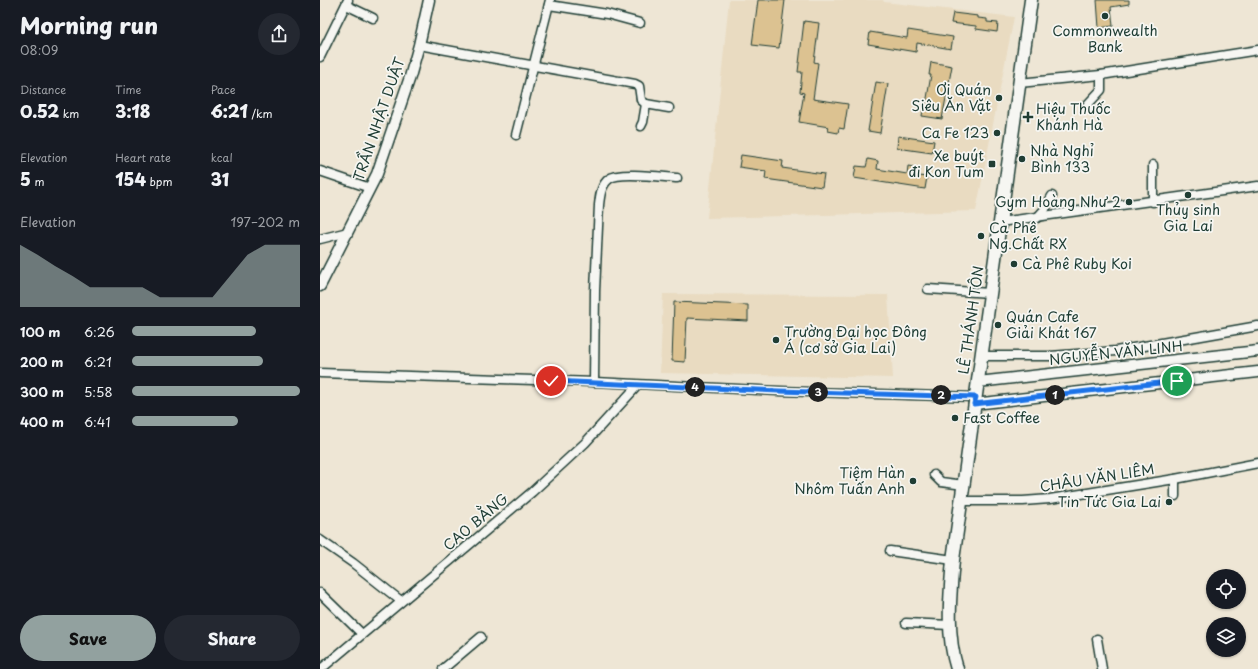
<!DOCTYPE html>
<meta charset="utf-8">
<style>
:root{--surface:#171b24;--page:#242831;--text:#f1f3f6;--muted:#9ea1a6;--accent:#92a19f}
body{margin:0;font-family:"Playpen Sans",sans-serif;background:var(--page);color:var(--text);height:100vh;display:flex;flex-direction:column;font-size:15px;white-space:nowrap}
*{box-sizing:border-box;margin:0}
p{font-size:13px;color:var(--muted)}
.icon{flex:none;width:22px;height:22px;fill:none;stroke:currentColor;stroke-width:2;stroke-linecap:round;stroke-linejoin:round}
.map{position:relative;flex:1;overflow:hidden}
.drawer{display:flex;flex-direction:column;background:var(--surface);width:320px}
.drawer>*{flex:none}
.tools{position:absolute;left:886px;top:569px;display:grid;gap:8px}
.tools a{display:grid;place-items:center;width:40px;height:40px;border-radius:50%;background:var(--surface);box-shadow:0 1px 3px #0004;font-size:20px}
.pin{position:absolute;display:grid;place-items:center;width:34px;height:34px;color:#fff;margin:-17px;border:2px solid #fff;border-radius:50%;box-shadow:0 1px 4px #0007}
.km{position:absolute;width:20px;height:20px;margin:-10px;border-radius:50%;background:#222;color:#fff;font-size:11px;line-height:20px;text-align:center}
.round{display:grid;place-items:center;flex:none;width:42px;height:42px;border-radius:21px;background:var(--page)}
.head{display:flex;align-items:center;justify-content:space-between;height:68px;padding:0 20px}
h1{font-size:22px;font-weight:800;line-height:30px}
.metrics{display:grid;grid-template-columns:repeat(3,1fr);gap:6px;height:68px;padding:4px 20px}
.metrics div{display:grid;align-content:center}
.metrics b{font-size:17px;font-weight:800}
.metrics small{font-size:11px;font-weight:400}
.metrics p{font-size:11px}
.chart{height:112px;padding:8px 20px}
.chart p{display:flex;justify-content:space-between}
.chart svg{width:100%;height:72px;margin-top:4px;fill:var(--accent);opacity:.7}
.action{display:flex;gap:8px;margin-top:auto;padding:8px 20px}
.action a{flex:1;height:46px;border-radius:24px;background:var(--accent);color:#111;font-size:16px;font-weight:800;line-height:46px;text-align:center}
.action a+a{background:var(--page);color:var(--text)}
ul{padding:0 20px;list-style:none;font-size:13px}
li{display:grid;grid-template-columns:64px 48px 1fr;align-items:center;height:30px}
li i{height:10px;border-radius:5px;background:var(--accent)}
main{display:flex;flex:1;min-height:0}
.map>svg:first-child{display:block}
.built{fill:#e9dbc1}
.building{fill:#dcc291;stroke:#1f3d34}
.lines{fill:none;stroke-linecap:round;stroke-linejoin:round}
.minor-casing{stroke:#1f3d34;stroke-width:11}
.tertiary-casing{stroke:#1f3d34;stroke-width:13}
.secondary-casing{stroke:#1f3d34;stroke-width:15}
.minor{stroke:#f6f6f2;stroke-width:8}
.tertiary{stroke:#f6f6f2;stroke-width:10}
.secondary{stroke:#f6f6f2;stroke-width:12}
.route-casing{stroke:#fff;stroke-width:8}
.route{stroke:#1a73e8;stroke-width:5}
.poi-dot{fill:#1f3d34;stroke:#f6f6f2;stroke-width:1.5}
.labels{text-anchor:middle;stroke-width:3.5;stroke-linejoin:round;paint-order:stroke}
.poi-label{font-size:14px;fill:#1f3d34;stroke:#f6f6f2;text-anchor:start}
.street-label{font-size:14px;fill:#1f3d34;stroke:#f6f6f2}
</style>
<main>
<section class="drawer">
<div class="head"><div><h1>Morning run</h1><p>08:09</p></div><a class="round"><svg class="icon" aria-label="share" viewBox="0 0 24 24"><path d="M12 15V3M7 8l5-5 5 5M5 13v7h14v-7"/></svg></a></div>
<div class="metrics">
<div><p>Distance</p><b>0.52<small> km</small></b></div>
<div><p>Time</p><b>3:18</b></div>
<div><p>Pace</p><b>6:21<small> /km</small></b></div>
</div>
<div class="metrics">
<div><p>Elevation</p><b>5<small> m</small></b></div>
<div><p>Heart rate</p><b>154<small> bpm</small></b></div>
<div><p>kcal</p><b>31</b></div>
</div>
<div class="chart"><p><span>Elevation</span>197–202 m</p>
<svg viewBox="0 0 160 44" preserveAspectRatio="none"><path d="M0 44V6L10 12L20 19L30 25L40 32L50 32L60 32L70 32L80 38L90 38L100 38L110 38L120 25L130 12L140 6L150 6L160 6V44z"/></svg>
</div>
<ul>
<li><b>100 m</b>6:26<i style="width:74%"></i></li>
<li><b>200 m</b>6:21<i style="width:78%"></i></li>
<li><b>300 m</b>5:58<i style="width:100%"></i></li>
<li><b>400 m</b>6:41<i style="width:63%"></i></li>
</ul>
<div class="action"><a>Save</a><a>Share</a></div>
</section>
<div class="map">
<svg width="938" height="669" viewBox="0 0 938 669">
<rect width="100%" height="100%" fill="#eee6d5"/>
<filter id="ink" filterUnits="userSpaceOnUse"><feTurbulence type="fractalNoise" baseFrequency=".025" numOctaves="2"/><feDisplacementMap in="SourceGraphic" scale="8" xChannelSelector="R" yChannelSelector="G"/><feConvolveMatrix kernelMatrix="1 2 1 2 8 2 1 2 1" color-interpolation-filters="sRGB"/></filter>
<g filter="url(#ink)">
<g class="built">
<path d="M409,0H563L564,2L694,17L656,211L387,218Z"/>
<path d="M343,294L568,295L573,378L340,373Z"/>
</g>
<g class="building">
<path d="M438,0H465L459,48L432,45Z"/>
<path d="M777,0H809V4L791,7L793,26L779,28Z"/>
<path d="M633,13L658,16V18L667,19V22L678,23L677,32L656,29V26L631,23Z"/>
<path d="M484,21L499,23L494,62L498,63L493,99L528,104L524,129L519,128L518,133L508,131L509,127L479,122L484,93L480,92L482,72H478Z"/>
<path d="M588,30L633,37L631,49L597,43L596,52L548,44L550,32L587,38Z"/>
<path d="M611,62L632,66L622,119L602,116L604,103L606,104L611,75H609Z"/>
<path d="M556,82L568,84L560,133L548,131Z"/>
<path d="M578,136L614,141L612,153L577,148Z"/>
<path d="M421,155L463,161L462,168L504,174L502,187L445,179L446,171L419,167Z"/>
<path d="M548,159L558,161L557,169L587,174L588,166L600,168L599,176L607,177L605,189L534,178L536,166L546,167Z"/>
<path d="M354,302L428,305V321L367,318L365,362L352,361Z"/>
</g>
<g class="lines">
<defs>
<g id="minor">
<path d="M26,5L53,18"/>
<path d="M229,5L287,14L320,23"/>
<path d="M99,45L315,84L319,86L321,100L326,104L349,108"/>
<path d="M0,57L28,0"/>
<path d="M699,83L781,75L938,50"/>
<path d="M768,104L781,90V75"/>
<path d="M321,126L323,122L326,104"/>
<path d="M196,135L230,0"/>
<path d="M0,171L50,188"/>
<path d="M833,202V165"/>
<path d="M717,218L725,209L732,196"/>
<path d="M680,222L938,186"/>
<path d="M0,239L28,232"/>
<path d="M608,289L670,293"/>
<path d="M662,356H730L796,351L938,326"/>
<path d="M0,373L274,382L459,391L655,397"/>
<path d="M274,382L275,291L279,205C280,196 281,185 289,179C298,171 343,177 357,178"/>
<path d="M614,475L621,482L644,485"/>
<path d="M855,479V496"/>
<path d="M641,501H703L730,499L855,479L938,463"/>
<path d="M0,540L33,563L81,601"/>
<path d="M570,551L633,560"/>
<path d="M0,593L42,634"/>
<path d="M586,623L630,625"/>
<path d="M777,639L782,669"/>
<path d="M1,669L212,492L265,443L318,385"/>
<path d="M123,669L161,637"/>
</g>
<g id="tertiary">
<path d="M0,286L57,174L90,77L99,45L109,0"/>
<path d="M658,382L938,351"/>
<path d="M654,404L938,372"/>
</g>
<path id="secondary" d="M637,669C626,634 630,596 633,560L711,0"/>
</defs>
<use href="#minor" class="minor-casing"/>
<use href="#tertiary" class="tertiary-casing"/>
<use href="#secondary" class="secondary-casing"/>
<use href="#minor" class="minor"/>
<use href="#tertiary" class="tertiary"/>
<use href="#secondary" class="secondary"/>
</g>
</g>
<g class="lines" filter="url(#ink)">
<defs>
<path id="route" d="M231,381L459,391L656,397L654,404L857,381"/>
</defs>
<use href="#route" class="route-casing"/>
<use href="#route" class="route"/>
</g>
<g class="poi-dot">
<circle cx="785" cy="16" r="4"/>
<circle cx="679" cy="98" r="4"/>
<path d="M706 111h4v4h4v4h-4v4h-4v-4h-4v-4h4z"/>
<circle cx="677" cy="133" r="4"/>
<circle cx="702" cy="159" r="4"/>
<rect x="668" y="160" width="8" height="8" rx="2"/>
<circle cx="868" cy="195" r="4"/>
<circle cx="809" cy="202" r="4"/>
<circle cx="661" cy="236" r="4"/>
<circle cx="694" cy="264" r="4"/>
<circle cx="678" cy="325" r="4"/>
<circle cx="456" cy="340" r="4"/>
<circle cx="635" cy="418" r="4"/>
<circle cx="593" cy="481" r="4"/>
<circle cx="849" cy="502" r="4"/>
</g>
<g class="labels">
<g class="poi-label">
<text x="785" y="36" text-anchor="middle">Commonwealth<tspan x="785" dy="16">Bank</tspan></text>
<text x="671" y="95" text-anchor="end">Ơi Quán<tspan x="671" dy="16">Siêu Ăn Vặt</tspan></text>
<text x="716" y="114">Hiệu Thuốc<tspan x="716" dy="16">Khánh Hà</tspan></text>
<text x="669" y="138" text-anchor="end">Ca Fe 123</text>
<text x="710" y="156">Nhà Nghỉ<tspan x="710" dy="16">Bình 133</tspan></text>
<text x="664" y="161" text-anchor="end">Xe buýt<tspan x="664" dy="16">đi Kon Tum</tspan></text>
<text x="801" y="207" text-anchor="end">Gym Hoàng Như 2</text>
<text x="868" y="215" text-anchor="middle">Thủy sinh<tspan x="868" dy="16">Gia Lai</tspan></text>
<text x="669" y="233">Cà Phê<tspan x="669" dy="16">Ng.Chất RX</tspan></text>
<text x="702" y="269">Cà Phê Ruby Koi</text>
<text x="686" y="322">Quán Cafe<tspan x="686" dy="16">Giải Khát 167</tspan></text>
<text x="464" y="337">Trường Đại học Đông<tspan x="464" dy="16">Á (cơ sở Gia Lai)</tspan></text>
<text x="643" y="423">Fast Coffee</text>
<text x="585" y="478" text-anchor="end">Tiệm Hàn<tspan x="585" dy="16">Nhôm Tuấn Anh</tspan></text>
<text x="841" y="507" text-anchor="end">Tin Tức Gia Lai</text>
</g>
<g class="street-label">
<text transform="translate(59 119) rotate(-71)" y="5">TRẦN NHẬT DUẬT</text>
<text transform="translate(651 320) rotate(-82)" y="5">LÊ THÁNH TÔN</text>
<text transform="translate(796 353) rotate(-6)" y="5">NGUYỄN VĂN LINH</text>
<text transform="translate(777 478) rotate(-9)" y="5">CHÂU VĂN LIÊM</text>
<text transform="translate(156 522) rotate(-40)" y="5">CAO BẰNG</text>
</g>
</g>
</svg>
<div class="tools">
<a><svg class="icon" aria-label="locate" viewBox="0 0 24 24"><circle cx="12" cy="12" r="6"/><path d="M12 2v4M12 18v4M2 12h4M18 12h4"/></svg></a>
<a><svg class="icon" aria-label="layers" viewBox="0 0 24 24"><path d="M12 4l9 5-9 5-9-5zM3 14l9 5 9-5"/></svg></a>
</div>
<div class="pin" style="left:857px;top:381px;background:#1e9e55"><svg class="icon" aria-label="arrive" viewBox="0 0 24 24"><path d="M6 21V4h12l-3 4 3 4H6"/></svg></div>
<div class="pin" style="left:231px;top:381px;background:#d93025"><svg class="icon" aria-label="check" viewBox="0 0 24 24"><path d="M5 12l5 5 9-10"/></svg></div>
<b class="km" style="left:735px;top:395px">1</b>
<b class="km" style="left:621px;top:395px">2</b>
<b class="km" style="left:498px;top:392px">3</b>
<b class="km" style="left:375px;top:387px">4</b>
</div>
</main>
